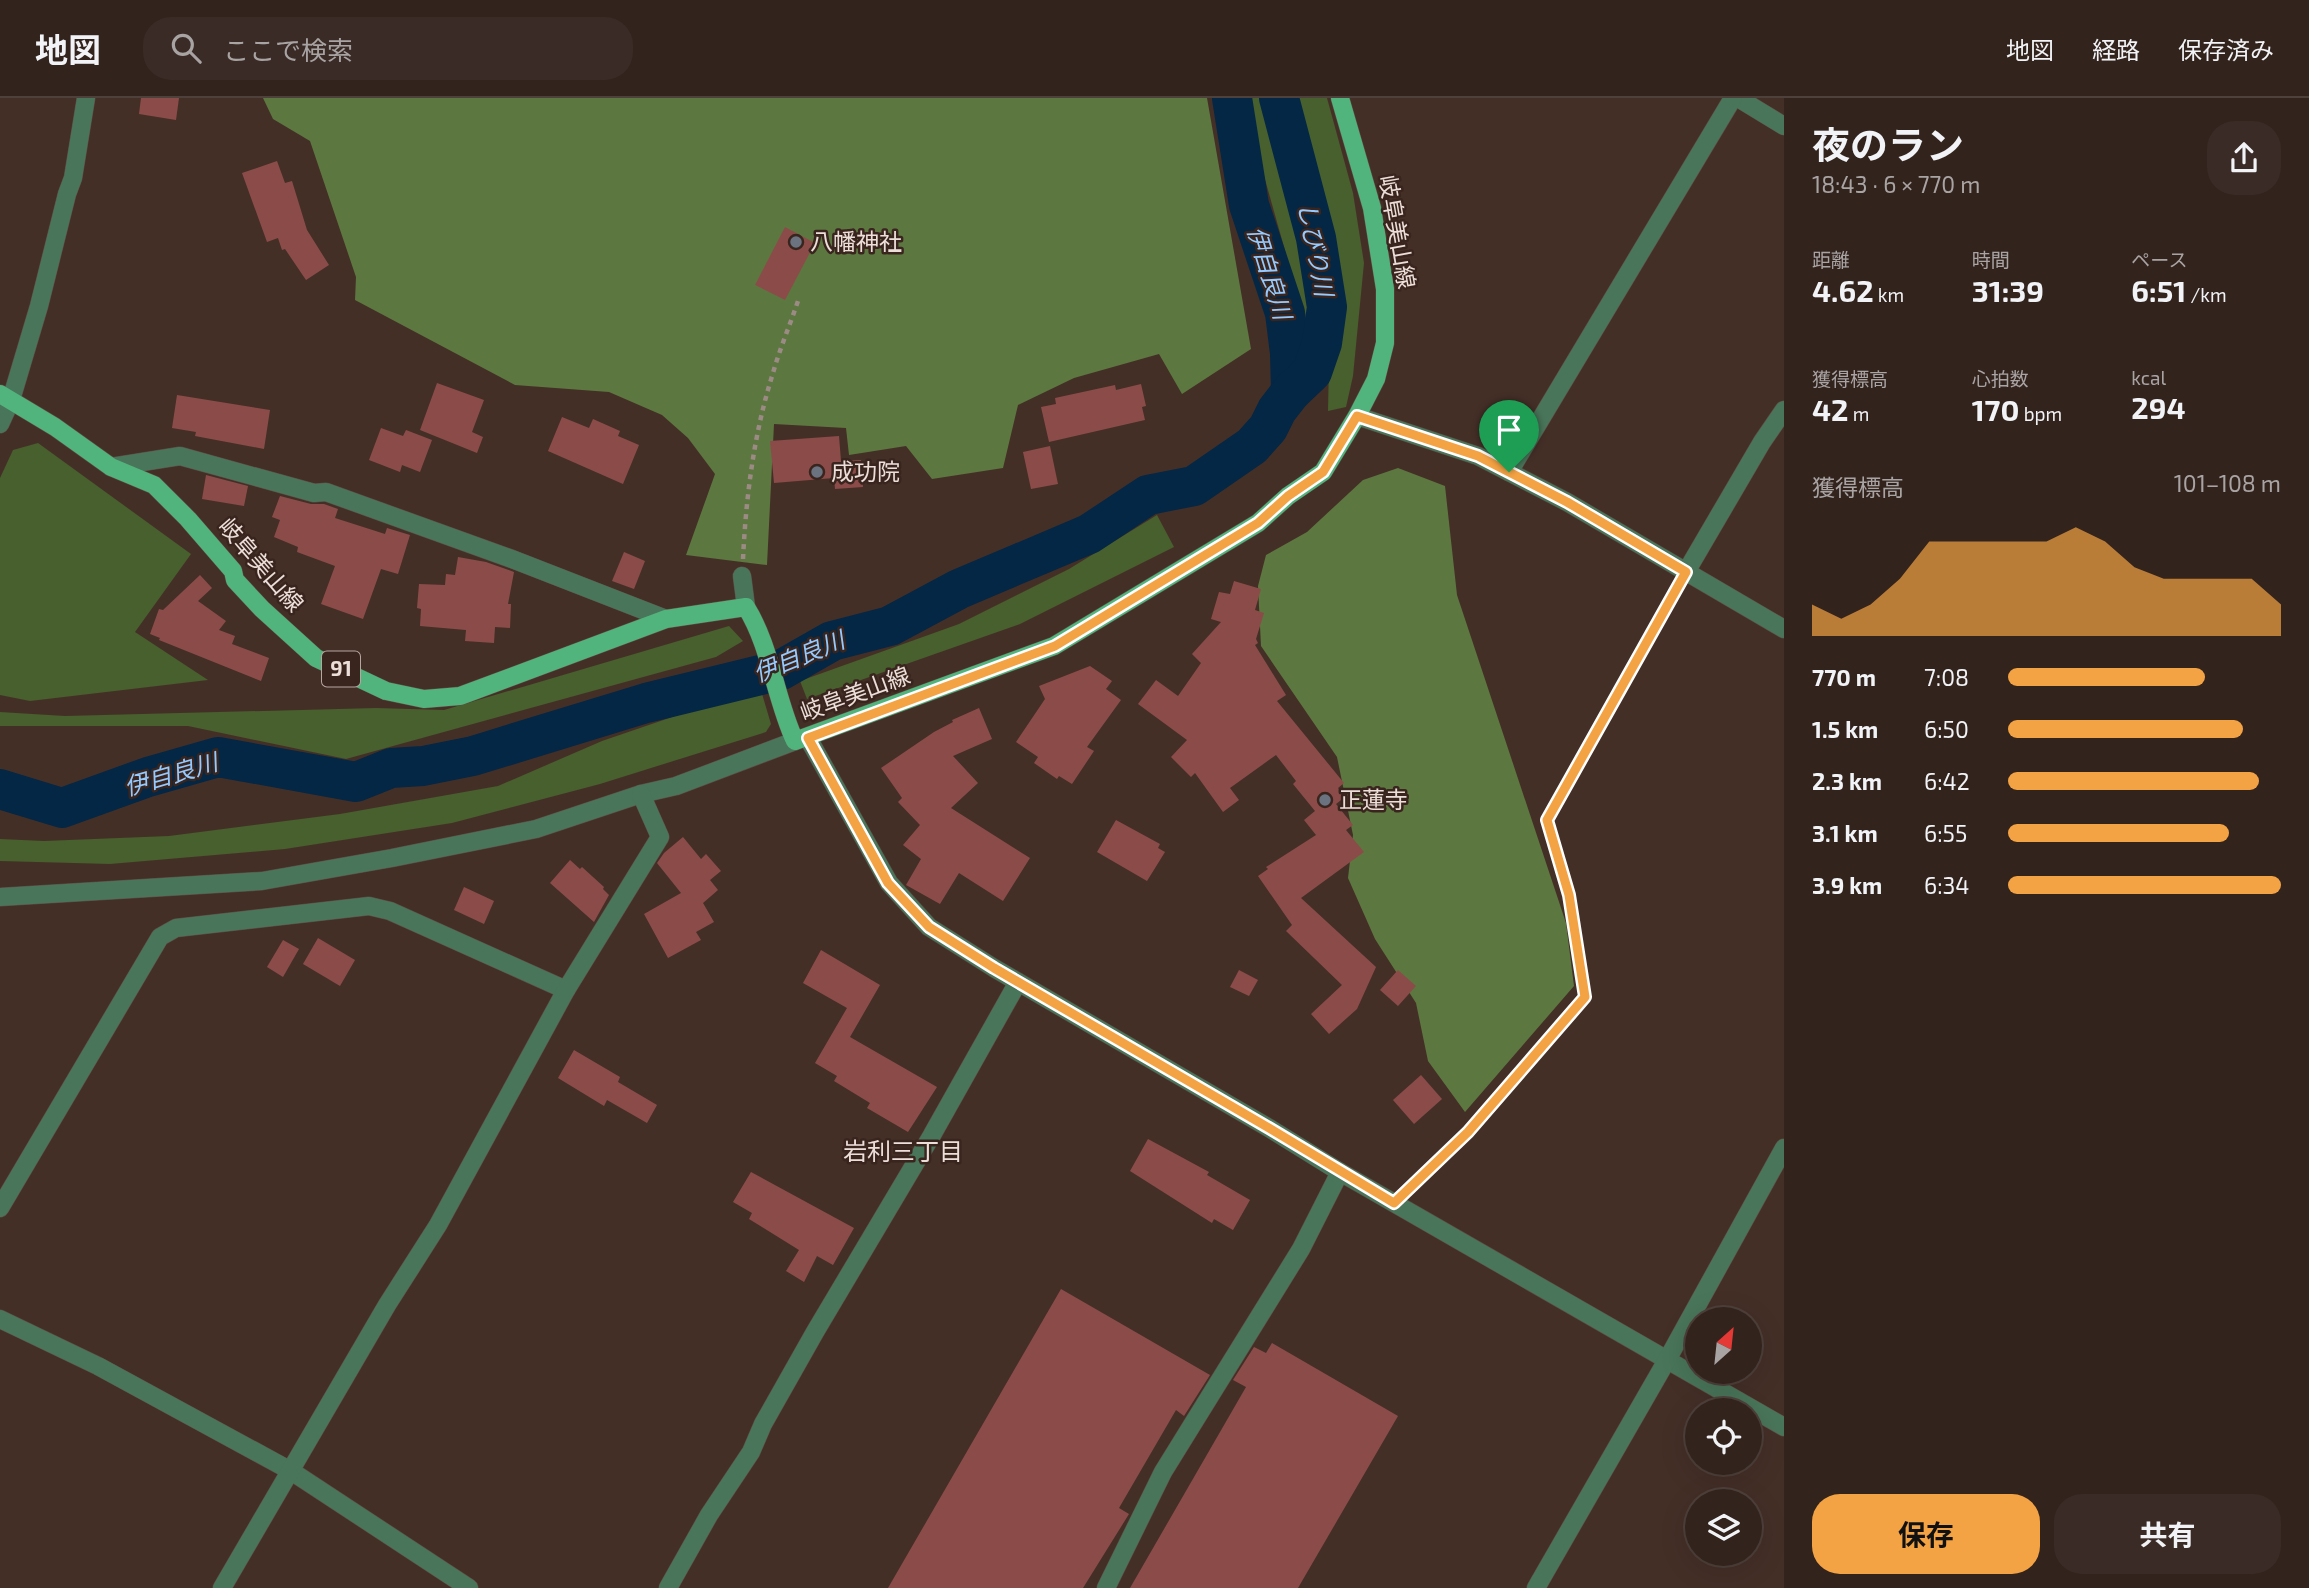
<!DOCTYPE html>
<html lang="ja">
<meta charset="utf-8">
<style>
:root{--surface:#33231d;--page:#3b2b26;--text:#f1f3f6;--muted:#a9a4a4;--line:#4e403b;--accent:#f4a344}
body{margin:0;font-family:"Exo 2","Noto Sans JP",sans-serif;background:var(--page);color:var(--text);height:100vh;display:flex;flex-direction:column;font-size:26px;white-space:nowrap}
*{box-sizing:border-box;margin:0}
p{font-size:23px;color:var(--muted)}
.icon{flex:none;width:38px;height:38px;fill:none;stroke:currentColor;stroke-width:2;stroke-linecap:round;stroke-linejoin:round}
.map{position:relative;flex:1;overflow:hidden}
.drawer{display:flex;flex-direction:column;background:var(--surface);width:525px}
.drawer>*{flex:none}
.needle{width:46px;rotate:27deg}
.buttons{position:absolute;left:1685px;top:1209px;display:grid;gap:14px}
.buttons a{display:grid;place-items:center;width:77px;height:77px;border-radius:50%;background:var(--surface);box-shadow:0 7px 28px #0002,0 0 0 2px var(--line);font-size:35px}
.pin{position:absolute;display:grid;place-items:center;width:60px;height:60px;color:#fff;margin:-72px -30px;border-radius:50% 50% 50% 0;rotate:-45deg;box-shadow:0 0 7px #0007}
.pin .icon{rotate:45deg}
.round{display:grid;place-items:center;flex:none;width:74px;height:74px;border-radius:28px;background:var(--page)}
.headline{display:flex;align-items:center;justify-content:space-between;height:119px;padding:0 28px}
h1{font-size:38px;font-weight:700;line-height:52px}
.stats{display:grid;grid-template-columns:repeat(3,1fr);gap:10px;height:119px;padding:7px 28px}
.stats div{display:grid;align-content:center}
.stats b{font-size:30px;font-weight:700}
.stats small{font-size:19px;font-weight:400}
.stats p{font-size:19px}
.chart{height:196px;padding:14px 28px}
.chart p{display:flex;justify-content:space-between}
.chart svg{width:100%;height:126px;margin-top:7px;fill:var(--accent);opacity:.7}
.button{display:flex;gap:14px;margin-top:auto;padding:14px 28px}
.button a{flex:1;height:80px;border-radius:28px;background:var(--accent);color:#111;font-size:28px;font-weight:700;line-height:80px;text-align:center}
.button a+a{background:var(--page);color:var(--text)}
ul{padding:0 28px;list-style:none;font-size:23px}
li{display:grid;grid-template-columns:112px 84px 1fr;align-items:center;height:52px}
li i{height:18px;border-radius:9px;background:var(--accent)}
header{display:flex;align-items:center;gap:42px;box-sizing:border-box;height:98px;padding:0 35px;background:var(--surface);border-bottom:2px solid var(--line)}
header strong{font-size:33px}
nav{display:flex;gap:38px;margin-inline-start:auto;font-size:24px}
.search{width:490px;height:63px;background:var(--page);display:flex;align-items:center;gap:18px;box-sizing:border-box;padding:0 24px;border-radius:28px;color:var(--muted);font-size:26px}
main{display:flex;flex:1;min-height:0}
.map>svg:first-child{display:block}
.green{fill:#485f2e}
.forest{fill:#5d7740}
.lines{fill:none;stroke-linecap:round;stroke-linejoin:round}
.river{stroke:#032745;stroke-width:40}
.building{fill:#8b4c49}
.minor-casing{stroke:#5f4b43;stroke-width:19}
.major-casing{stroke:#5f4b43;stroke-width:19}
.path{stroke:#9c8b85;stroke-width:4.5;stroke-dasharray:5 5;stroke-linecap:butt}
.minor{stroke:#49755a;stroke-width:18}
.major{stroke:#52b47d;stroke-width:18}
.route-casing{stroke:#fff;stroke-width:14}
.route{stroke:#f4a344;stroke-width:9}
.worship-dot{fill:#6b7280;stroke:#39251e;stroke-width:2.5}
.labels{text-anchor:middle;stroke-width:5;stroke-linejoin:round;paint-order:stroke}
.shield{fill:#39251e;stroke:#b6a6a1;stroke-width:2}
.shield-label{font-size:21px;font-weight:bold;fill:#ecded9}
.street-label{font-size:23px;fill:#ecded9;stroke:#39251e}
.poi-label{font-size:23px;fill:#ecded9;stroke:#39251e;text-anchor:start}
.water-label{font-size:24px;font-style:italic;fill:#95caff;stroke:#39251e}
.neighbourhood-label{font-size:24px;fill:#ecded9;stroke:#39251e}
</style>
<header>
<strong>地図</strong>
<div class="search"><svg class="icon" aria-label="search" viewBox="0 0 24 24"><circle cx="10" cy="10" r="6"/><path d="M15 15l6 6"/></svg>ここで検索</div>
<nav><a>地図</a><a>経路</a><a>保存済み</a></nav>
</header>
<main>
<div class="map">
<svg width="1784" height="1490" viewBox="0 0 1784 1490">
<rect width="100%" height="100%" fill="#442f27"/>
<g class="green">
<path d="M1242,0H1269L1301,143L1310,241Z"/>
<path d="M1295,0H1327L1353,95L1364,165L1353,278L1346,309L1328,313L1330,215L1320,104Z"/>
<path d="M38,345L191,456L135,534L208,582L30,603L0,597V380L13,352Z"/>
<path d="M1157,417L1174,449L1020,526L807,601L800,583L959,526L1069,471Z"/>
<path d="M729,528L743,543L716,559L346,661L188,628H0V614L65,618L376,610L444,612Z"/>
<path d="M760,589L771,626L766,634L600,686L452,725L285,751L110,766L0,763V741L44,743L169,738L340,716L498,688L602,643Z"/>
</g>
<g class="forest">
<path d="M263,0H1207L1251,251L1182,296L1159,256L1074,280L1018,307L1003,370L932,381L906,348L849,357L846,330L774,326L767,467L686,457L715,376L688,340L662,317L609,294L515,287L355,202L356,179L310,43L273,21Z"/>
<path d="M1398,370L1445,388L1457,497L1566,825L1574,888L1465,1014L1428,963L1416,905L1375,841L1348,780L1353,737L1337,659L1261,548L1258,488L1266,457L1307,434L1363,382Z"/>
</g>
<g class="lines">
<g class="river">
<path d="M1232,0L1249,107L1285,215L1290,255L1291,294"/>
<path d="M0,691L62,710L148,679L218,659L356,684L391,670L423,668L473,658L646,605L781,572L832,543L890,528L959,491L1089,436L1148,397L1194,388L1252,348L1268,330L1277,312L1291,294L1312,274L1322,245L1327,209L1316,140L1279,0"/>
</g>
</g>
<g class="building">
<path d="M141,0H179L176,22L139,16Z"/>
<path d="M277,63L285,85L292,83L307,132L329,167L306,182L285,151L282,152L278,140L267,144L242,75Z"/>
<path d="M785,129L815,145L785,202L755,187Z"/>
<path d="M437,285L484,302L472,334L483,339L477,355L420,332Z"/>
<path d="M1141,286L1146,308L1142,309L1145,322L1049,344L1041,309L1056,306L1055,300L1115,287L1116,292Z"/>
<path d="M177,297L270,312L264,351L195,338L196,334L172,330Z"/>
<path d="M562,319L589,330L593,321L620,333L618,338L639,347L623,386L548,353Z"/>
<path d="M381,330L403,338L406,332L432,342L420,374L402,367L400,374L369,362Z"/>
<path d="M839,338L841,363L861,362L863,389L835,391L834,380L774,385L770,343Z"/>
<path d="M1050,348L1058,386L1031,391L1023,354Z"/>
<path d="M206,377L248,388L244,408L202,401Z"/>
<path d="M280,398L311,406H324L338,411L335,420L385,436L387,430L410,437L398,476L381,471L363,521L321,506L335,468L297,454L298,449L274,439L280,422L272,419Z"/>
<path d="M624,454L645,463L634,491L612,483Z"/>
<path d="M458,459L486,464L514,474L508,506H511L510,530L495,529L494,545L465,543L466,532L420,528L421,511L417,510L419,486L445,487L446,476L455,477Z"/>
<path d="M200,477L212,490L198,503L226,523L219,532L235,538L232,546L269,560L261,583L159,542L160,540L150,536L159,511L163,512Z"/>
<path d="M1234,483L1261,491L1255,512L1264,515L1256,541L1258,545L1255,547L1286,597L1277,603L1344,685L1338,690L1345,699L1336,706L1353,727L1346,732L1364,754L1301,800L1376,869L1357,911L1329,936L1311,916L1342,887L1286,833L1292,827L1258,778L1268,771L1266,769L1316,737L1304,722L1315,713L1293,686L1296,683L1276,657L1230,690L1239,702L1223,714L1195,675L1191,679L1171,659L1187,642L1138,606L1156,582L1178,598L1201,565L1192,556L1221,524L1211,521L1219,494L1230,496Z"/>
<path d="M1090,568L1112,583L1106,591L1121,602L1087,649L1094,653L1072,686L1059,678L1057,681L1034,665L1038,659L1016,644L1045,601L1039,588Z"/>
<path d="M979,610L992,641L953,658L978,685L951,710L1030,760L1003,803L959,775L940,806L906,787L921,761L903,747L920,727L898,704L902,700L881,670L934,634L953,624L952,622Z"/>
<path d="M1116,722L1160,746L1158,750L1165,754L1147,783L1097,754Z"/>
<path d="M683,739L701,761L706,756L721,773L710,782L718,792L703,805L714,824L696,834L701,842L668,860L644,816L681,795L657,765L664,755Z"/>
<path d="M570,762L580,771L582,769L604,789L603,791L609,797L594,824L550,785Z"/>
<path d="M464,789L494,803L484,826L454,812Z"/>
<path d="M318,840L355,862L340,888L303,866Z"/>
<path d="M283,842L299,851L283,879L267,869Z"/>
<path d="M821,852L880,887L850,939L937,989L908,1034L867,1010L870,1005L834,983L837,978L815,965L847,910L803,885Z"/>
<path d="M1239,872L1258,882L1249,898L1230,889Z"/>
<path d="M1398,872L1416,888L1398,908L1380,892Z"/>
<path d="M574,952L620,979L618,984L657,1007L647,1025L607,1002L604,1008L558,980Z"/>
<path d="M1421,977L1442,1001L1414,1026L1393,1002Z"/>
<path d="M1148,1041L1209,1074L1207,1077L1250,1102L1233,1132L1214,1121L1212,1125L1130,1073Z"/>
<path d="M751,1074L854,1130L833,1167L817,1158L804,1184L786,1173L799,1152L749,1121L752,1115L733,1104Z"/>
<path d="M1061,1191L1210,1277L1184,1318L1176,1312L1119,1410L1129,1416L1083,1490H888Z"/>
<path d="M1272,1245L1398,1318L1298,1490H1130L1246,1289L1233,1282L1254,1249L1266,1255Z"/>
</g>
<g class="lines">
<defs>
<g id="minor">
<path d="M1738,0L1784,28"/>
<path d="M1357,318L1478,358L1567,404L1784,531"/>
<path d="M0,326L11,302L39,208L67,96L73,80L86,0"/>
<path d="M111,369L180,358L314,395L326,394L512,461L666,521"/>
<path d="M1509,374L1733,0"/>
<path d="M1686,474L1762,344L1784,312"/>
<path d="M742,478L746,509"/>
<path d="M808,640L889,785L929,829L994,870L1269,1030L1340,1074L1784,1329"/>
<path d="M0,799L262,783L392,760L536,731L641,696L676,688L795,643"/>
<path d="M0,1110L160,839L176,830L369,808L390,813L566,892"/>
<path d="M0,1221L98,1268L291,1373L469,1490"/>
<path d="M222,1490L387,1207L438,1127L566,892L660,739L641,696"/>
<path d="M668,1490L709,1417L751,1354L763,1326L815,1234L932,1037L1018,884"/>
<path d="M1106,1490L1163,1374L1301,1151L1340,1074"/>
<path d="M1536,1490L1667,1262L1784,1050"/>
</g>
<path id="major" d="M0,296L55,329L111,369L154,387L188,421L233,473L235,482L262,511L316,560L386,593L424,601L460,598L666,521L746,509C771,549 775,600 795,643L1054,548L1258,425L1288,398L1323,374L1357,318L1376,281L1385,245V191L1372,110L1340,0"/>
</defs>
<use href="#minor" class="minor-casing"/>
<use href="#major" class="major-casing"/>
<g class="path">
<path d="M743,461C746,398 754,335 773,275C780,250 790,227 798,203"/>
<path d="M1408,1091L1468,1034L1585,899L1569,797L1547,722L1677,490"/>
</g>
<use href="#minor" class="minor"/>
<use href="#major" class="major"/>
</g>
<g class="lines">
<defs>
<path id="route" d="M1357,318L1478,358L1567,404L1686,474L1547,722L1569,797L1585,899L1468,1034L1394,1105L1269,1030L994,870L929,829L888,785L808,640L1055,548L1258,425L1288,398L1323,374Z"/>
</defs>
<use href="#route" class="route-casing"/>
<use href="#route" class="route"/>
</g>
<g class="worship-dot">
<circle cx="796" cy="144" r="7"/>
<circle cx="817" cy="374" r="7"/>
<circle cx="1325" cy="702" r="7"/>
</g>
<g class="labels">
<rect class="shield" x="322" y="553.5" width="38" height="35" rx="5"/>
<g class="shield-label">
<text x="341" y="578">91</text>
</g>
<g class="street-label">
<text transform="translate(1397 134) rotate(80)" y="8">岐阜美山線</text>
<text transform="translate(261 467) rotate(49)" y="8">岐阜美山線</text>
<text transform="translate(855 596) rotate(-20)" y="8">岐阜美山線</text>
</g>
<g class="poi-label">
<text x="810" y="152">八幡神社</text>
<text x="831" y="382">成功院</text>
<text x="1339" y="710">正蓮寺</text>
</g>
<g class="water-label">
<text transform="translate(1315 151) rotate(79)" y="8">しびり川</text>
<text transform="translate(1269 175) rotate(73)" y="8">伊自良川</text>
<text transform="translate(799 559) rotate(-22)" y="8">伊自良川</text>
<text transform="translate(171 677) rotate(-16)" y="8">伊自良川</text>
</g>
<g class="neighbourhood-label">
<text x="903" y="1062">岩利三丁目</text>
</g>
</g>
</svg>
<div class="buttons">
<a><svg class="needle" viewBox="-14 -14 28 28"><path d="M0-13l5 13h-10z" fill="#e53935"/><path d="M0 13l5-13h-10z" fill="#a9a4a4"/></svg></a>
<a><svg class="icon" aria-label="locate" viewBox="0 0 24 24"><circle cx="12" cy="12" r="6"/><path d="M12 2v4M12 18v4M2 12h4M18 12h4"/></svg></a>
<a><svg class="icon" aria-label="layers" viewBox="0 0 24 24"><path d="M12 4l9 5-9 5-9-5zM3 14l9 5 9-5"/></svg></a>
</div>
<div class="pin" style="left:1509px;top:374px;background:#1e9e55"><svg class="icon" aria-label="arrive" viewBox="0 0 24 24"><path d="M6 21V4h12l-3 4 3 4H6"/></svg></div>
</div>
<section class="drawer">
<div class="headline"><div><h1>夜のラン</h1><p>18:43 · 6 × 770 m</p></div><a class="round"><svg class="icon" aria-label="share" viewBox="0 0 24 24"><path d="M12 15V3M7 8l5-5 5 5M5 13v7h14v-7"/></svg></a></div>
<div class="stats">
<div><p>距離</p><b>4.62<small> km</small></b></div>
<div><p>時間</p><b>31:39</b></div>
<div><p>ペース</p><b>6:51<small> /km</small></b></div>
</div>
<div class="stats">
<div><p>獲得標高</p><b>42<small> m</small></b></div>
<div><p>心拍数</p><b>170<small> bpm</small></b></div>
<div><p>kcal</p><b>294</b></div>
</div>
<div class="chart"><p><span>獲得標高</span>101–108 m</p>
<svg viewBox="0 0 160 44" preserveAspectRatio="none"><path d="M0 44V33L10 38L20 33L30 24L40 11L50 11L60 11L70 11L80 11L90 6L100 11L110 20L120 24L130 24L140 24L150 24L160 33V44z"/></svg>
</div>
<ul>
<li><b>770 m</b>7:08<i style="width:72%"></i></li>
<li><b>1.5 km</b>6:50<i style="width:86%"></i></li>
<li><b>2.3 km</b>6:42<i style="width:92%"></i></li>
<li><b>3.1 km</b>6:55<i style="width:81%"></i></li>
<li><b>3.9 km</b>6:34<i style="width:100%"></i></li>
</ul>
<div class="button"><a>保存</a><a>共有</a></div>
</section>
</main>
